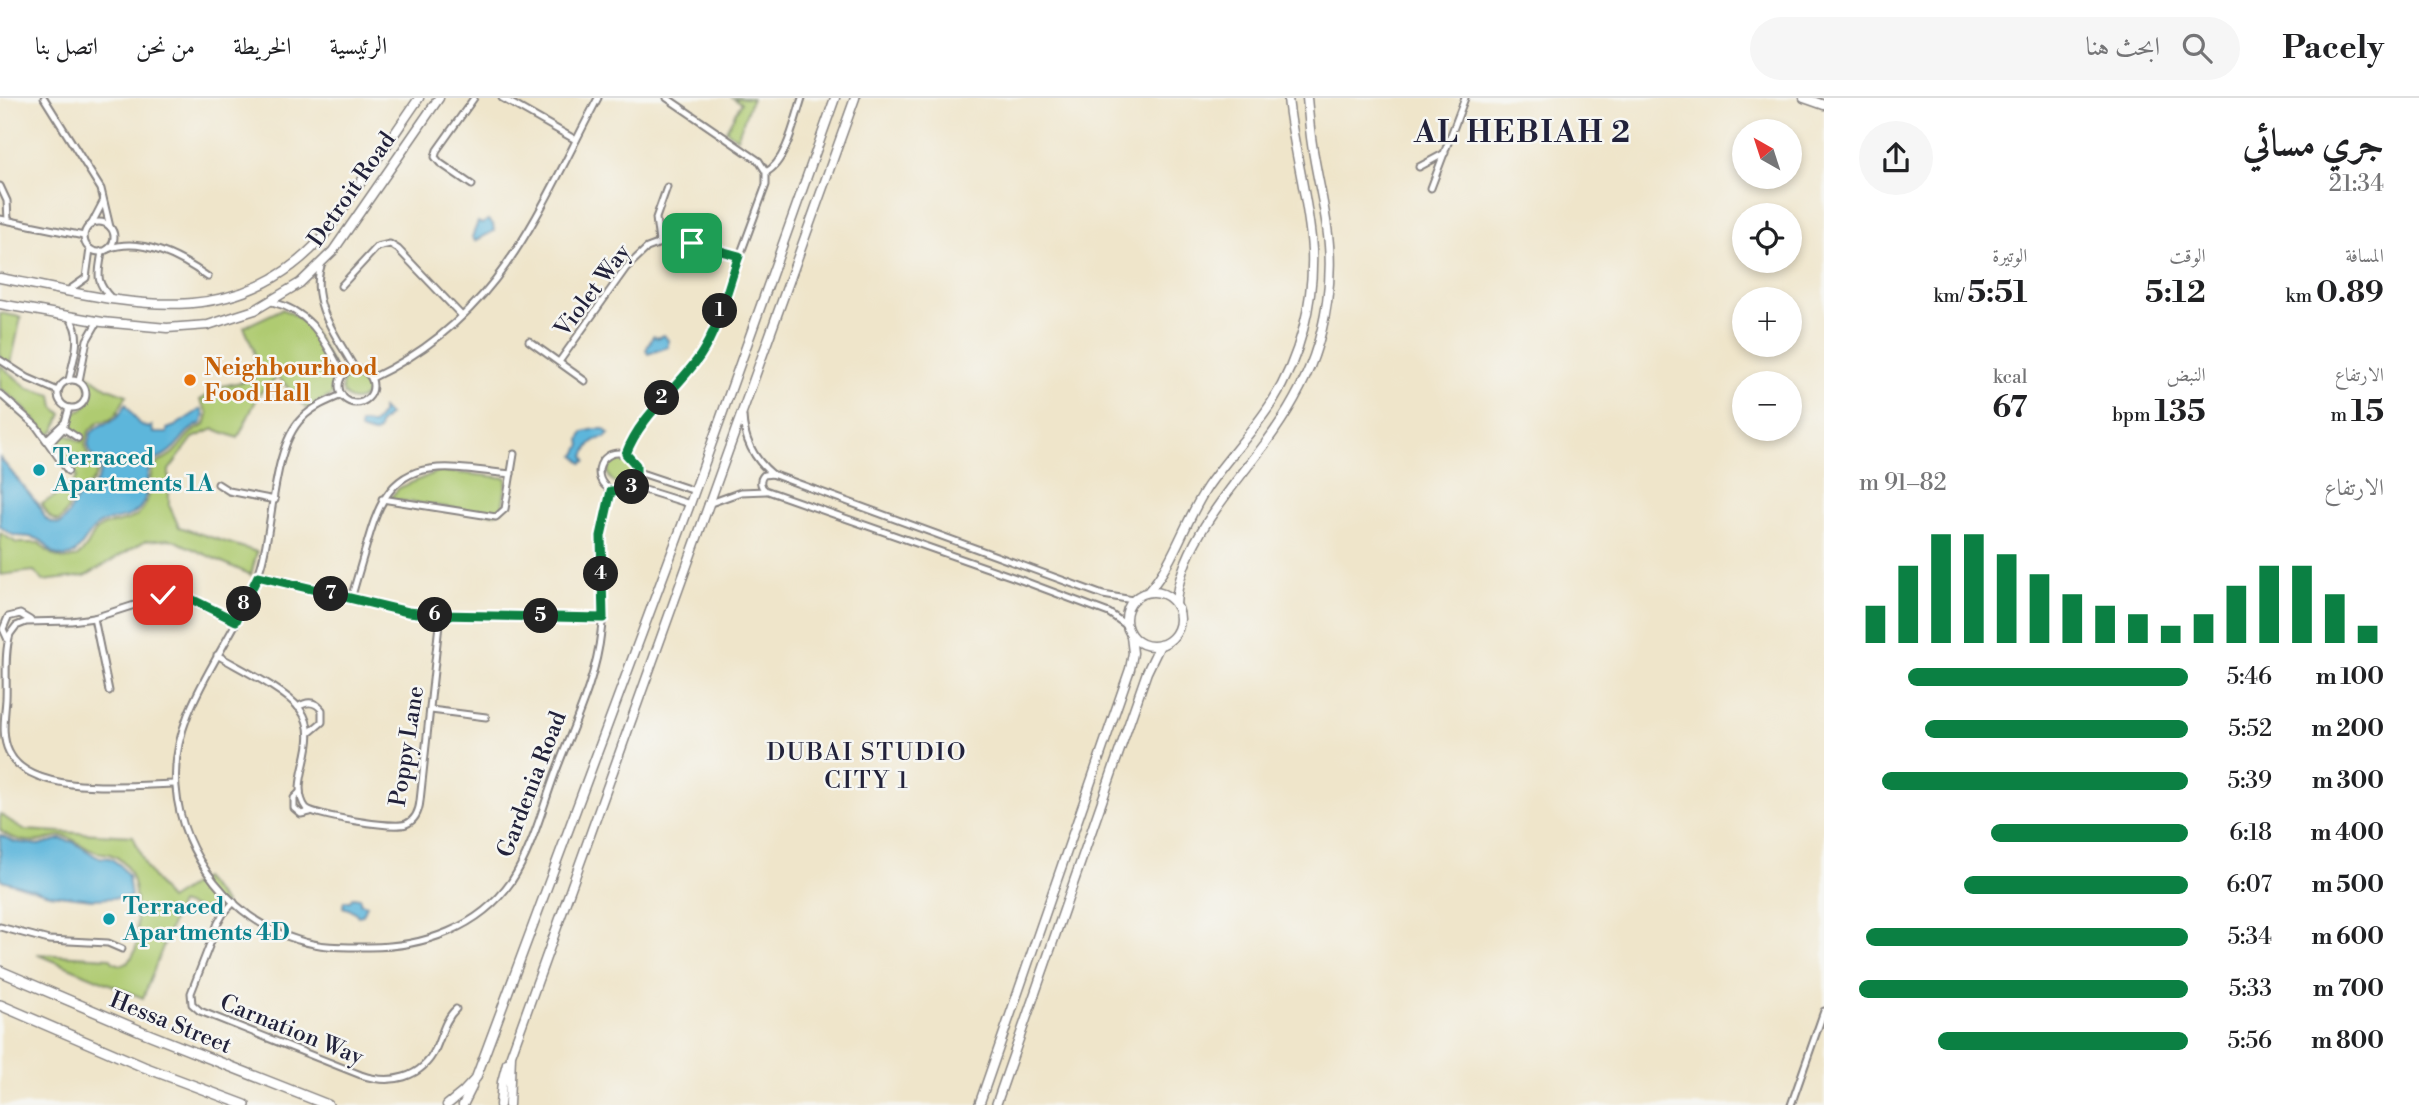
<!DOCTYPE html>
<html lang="ar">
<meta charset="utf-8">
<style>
:root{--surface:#fff;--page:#f6f6f6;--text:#202124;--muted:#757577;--line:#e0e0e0;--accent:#0b8043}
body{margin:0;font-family:"Libre Bodoni",Amiri,serif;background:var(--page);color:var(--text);direction:rtl;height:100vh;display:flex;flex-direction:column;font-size:26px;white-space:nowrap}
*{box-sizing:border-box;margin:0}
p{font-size:23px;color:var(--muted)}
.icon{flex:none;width:38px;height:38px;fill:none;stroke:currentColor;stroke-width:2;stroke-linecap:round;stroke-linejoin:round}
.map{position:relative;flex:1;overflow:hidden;direction:ltr}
.drawer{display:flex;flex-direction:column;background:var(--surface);width:595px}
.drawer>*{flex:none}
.needle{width:46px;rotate:321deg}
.buttons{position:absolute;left:1732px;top:21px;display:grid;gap:14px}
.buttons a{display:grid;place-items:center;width:70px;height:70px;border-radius:50%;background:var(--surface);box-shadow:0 4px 10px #0003;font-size:35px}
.pin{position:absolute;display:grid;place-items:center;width:60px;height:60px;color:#fff;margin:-30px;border-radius:14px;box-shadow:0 4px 10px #0006}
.km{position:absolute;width:35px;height:35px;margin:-18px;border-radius:50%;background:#222;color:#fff;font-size:19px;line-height:35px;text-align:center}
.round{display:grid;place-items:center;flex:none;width:74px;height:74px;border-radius:37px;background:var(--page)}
.overview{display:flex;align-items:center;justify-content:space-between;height:119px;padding:0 35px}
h1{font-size:38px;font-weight:700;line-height:52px}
.metrics{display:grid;grid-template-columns:repeat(3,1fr);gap:10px;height:119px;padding:7px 35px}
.metrics div{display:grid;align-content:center}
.metrics b{font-size:30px;font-weight:700}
.metrics small{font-size:19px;font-weight:400}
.metrics p{font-size:19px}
.chart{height:196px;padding:14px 35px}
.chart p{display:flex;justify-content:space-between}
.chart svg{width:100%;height:126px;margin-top:7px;stroke:var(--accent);stroke-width:6}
ul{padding:0 35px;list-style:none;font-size:23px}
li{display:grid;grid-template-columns:112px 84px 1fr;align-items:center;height:52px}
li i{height:18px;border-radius:9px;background:var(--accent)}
header{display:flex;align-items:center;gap:42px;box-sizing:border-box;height:98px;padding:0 35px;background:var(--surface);border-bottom:2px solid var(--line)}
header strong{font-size:33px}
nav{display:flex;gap:38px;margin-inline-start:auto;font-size:24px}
.search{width:490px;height:63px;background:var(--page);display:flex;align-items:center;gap:18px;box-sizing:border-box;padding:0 24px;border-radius:38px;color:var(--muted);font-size:26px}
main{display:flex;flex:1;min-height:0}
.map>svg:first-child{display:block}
.green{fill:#afcb71;stroke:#687656;stroke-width:2}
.water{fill:#5db6db;stroke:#406c8b;stroke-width:2}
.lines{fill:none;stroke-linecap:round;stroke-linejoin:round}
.street-casing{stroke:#888482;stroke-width:9}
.secondary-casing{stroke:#888482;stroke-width:11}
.primary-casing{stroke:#888482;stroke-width:12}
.street{stroke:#fff;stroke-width:5}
.secondary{stroke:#fff;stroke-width:8}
.primary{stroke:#fff;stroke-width:9}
.route-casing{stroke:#fff;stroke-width:14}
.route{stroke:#0b8043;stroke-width:9}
.food-dot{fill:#e8710a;stroke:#f6f6f2;stroke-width:2.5}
.culture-dot{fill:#0f9aa8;stroke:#f6f6f2;stroke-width:2.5}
.labels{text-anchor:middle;stroke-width:5;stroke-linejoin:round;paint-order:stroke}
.street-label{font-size:23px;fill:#22223b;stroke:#f6f6f2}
.food-label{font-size:23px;font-weight:bold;fill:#c56008;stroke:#f6f6f2;text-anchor:start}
.culture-label{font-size:23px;font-weight:bold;fill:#0d838f;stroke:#f6f6f2;text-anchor:start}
.neighbourhood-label{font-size:24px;letter-spacing:2px;fill:#22223b;stroke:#f6f6f2}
.district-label{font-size:30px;font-weight:bold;letter-spacing:2px;fill:#22223b;stroke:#f6f6f2}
</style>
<header>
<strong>Pacely</strong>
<div class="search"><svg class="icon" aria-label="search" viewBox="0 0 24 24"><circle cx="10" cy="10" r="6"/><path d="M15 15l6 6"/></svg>ابحث هنا</div>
<nav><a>الرئيسية</a><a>الخريطة</a><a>من نحن</a><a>اتصل بنا</a></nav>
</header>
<main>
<section class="drawer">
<div class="overview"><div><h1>جري مسائي</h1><p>21:34</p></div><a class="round"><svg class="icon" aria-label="share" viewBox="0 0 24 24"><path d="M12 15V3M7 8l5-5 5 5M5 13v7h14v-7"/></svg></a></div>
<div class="metrics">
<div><p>المسافة</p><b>0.89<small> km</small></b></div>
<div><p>الوقت</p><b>5:12</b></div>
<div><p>الوتيرة</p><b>5:51<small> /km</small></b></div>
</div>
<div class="metrics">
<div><p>الارتفاع</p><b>15<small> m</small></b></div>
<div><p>النبض</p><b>135<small> bpm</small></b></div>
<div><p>kcal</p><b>67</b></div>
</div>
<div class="chart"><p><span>الارتفاع</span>82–91 m</p>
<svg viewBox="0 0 160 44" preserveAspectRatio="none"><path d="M5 44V31M15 44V17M25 44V6M35 44V6M45 44V13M55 44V20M65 44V27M75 44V31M85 44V34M95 44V38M105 44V34M115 44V24M125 44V17M135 44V17M145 44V27M155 44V38"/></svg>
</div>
<ul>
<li><b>100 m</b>5:46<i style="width:85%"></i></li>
<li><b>200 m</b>5:52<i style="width:80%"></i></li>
<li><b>300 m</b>5:39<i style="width:93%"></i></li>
<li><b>400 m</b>6:18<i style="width:60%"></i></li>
<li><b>500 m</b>6:07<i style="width:68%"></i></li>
<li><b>600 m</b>5:34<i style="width:98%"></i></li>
<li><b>700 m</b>5:33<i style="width:100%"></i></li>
<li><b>800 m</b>5:56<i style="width:76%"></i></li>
</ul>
</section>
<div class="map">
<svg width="1824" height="1007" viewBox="0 0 1824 1007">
<rect width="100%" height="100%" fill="#f6f6f2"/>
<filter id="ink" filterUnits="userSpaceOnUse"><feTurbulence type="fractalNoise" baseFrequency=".0143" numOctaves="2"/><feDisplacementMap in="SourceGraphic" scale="14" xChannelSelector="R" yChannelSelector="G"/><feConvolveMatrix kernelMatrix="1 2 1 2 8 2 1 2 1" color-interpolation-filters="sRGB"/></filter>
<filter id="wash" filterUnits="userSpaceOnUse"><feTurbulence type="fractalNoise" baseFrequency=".00686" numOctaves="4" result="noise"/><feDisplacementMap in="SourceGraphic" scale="28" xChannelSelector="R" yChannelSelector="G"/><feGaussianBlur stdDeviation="1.57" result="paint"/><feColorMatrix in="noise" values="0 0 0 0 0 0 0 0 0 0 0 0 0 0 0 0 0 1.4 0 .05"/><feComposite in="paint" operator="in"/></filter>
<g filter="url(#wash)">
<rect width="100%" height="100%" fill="#efe5ca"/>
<g class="green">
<path d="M733,0H752L737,40L726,32L741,5Z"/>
<path d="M282,211C314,223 322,248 337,276L334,282V296L315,306L308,312L278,279L259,296L238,340L214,331L193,340L169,372V407L179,429L257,454L251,477L171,441L145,443L85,478L43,483L34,473L0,477V435L17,445H39C53,460 72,471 87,448C92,440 94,432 103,428C117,423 132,425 142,412C151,401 149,389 151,376C153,364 165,362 173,355C187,342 184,336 205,327L208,316L200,302L222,288L251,282L258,274L253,250L244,229Z"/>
<path d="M0,215L21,219L10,270L0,262Z"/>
<path d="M0,267L28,290L52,297L54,309L62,316L55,332L49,337L17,303L0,290Z"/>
<path d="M85,275L108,290L127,297L117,315L110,322L99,324L89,333L85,345L87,355L98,372C92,391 85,386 75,398C68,406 68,416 59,423C47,421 48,415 42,406L71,388L77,379L54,346L63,335L81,344L83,340L66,328L70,314L82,312C97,299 85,290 85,275Z"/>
<circle cx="355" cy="289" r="13"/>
<circle cx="621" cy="373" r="13"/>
<path d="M439,373L507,380L502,412L495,416L389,401L399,390Z"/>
<path d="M0,716L24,732L133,738L146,769L169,802L203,780L225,805L218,818L180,805L143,900L37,856L110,860L113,864L121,867C134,863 138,848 137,836C136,812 140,768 112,757C105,754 98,756 91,752C81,748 73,739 62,738C55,738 47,742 41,743C27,745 10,741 0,732Z"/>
</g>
<g class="water">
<path d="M488,122L493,126L494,133L475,143L472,139L478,124L482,126Z"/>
<path d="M664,237L668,242V249L648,256L646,252L653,238L658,240Z"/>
<path d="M126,306L138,325L148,330L152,328L153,335H167V331L175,328L201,311L204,317L202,325C182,334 184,342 170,353C162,360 150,362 148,375C145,387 149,400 139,411C128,423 113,419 100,426C84,434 80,468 55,456C49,453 46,445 40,442C23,434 18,445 0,428V360L41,410C44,421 48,425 60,426C69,419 70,412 76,402C86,388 95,395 101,372L90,354L88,346L91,335L101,327L111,324L119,317Z"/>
<path d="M382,311L389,317L380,326L379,333L373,336L360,332V326L364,325L373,327L382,316Z"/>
<path d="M595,331H604L609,336L605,340C592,341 589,347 584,358L586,363L582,365L575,358L581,347L580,342L583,334Z"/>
<path d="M0,737L15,744L38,747L61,741L73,744L97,759L110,760L120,767L128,778L131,799L92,801L49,796L2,782L0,781Z"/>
<path d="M353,799L360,800V805L367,807L363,817L358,818L354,813L343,809L344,803H350Z"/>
</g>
</g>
<g filter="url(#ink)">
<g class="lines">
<defs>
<g id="street">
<path d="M44,0L101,91L110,129"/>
<path d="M502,0L576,42"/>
<path d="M1419,69L1445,55"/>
<path d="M766,74C786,65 795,21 802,0"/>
<path d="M472,87L440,65L435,59L437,52L474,0"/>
<path d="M0,88L7,103L8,122"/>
<path d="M1431,90L1465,0"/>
<path d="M0,121L84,138"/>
<circle cx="99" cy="139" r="15"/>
<path d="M91,127L103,104"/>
<path d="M659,144L656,120L667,89"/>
<path d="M108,151C141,138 182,160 208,179"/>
<path d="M102,153C99,176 94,182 111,200"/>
<path d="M321,168C309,205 338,240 355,271"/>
<path d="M341,188L377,149L390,146L398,151L462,218"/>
<path d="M69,192L86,180L90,151"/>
<path d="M272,204C313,214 324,243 343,276"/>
<path d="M529,243L585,283"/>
<path d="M0,262L28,280L58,293"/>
<path d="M559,264L626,170L647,150L666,143L682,142L739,158"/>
<circle cx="356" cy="288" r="17"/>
<path d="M372,280C501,219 536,117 598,0"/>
<circle cx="72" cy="296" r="14"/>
<path d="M69,282C73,261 84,238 69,219"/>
<path d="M79,283L87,242L98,223"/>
<path d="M0,296L36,328L68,373"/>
<path d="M342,297C327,303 313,309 302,320C272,350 274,425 261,468C239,543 169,606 176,689C181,757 233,823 298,842C322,850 345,849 369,849C423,849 479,830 511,784C532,752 542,711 555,676C572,630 596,583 601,534C605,508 600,482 600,456C600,434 607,414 611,393"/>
<path d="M743,318C744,342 754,361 772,376"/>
<path d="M63,330L78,340"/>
<path d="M47,341L64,325"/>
<path d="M50,345L63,331L69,310"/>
<circle cx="618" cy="374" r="19"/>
<path d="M626,356C641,312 684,287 707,247L766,87V74L759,63L667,0"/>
<path d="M638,374L695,393"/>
<path d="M218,386L229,393L275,402"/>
<path d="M632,388L690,406"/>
<path d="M382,401L496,419L505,411L514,356"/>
<path d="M708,406L741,394L766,393"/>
<path d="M258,478L408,514L440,517L603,520"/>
<path d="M152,500C155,485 166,476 181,486L187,499"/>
<path d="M351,501C356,484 361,466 366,449C376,414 387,376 430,371C455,367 485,374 511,376"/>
<path d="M94,520L109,593"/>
<path d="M1126,527L1109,515L1013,479L765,392C760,388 759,382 764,377L772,376L1103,497L1133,502"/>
<path d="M8,542L3,531L8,519L20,516L30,522"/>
<path d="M217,557C239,570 285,592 300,611C325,644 286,683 306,710C316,718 394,731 406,726C416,722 419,713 420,703L440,517"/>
<path d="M298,609C307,603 315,603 322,612V624L309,635"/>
<path d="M431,612L486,619"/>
<path d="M175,686C133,687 30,699 9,654C1,638 5,618 6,601C7,580 4,556 10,536L16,528L26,524L71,523L94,520L169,496L187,499L236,523"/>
<path d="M300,694L294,700V710L301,716L310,714"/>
<path d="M234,804L223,816L218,825L191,895L192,906L200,913L361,977C390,987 422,981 436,950C442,936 445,921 456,911"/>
<path d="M0,829L49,842L108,845L122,851"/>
<path d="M1791,1007L1824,913"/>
</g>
<g id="secondary">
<path d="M1804,0L1824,7"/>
<path d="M0,180C115,201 230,241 321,141C335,125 346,106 358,88C379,59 399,29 419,0"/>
<path d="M0,206L102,224L167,230L208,227L255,212L300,185L333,153L439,0"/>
<circle cx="1153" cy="521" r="27"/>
<path d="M1148,494C1175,463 1185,422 1208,388C1228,359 1253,334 1272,304C1300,260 1314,204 1312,152C1309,101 1293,51 1288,0"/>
<path d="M1176,507C1178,449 1232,390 1265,346C1285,319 1303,289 1314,258C1326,224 1332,183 1329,147C1327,118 1319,88 1314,58C1310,39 1309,19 1307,0"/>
<path d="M447,1007L463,994L476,980L690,406L835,0"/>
<path d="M463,1007L472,989"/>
<path d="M500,1007L502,984L507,965"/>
<path d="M509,1007L511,957L855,0"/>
<path d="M979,1007L1130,571L1133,555L1131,538"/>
<path d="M996,1007L1147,574L1160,547"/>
</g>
<g id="primary">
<path d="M0,873L143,934L328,1007"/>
<path d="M0,907L144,969L245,1007"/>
</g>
</defs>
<use href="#street" class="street-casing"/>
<use href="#secondary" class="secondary-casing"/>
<use href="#primary" class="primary-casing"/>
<use href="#street" class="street"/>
<use href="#secondary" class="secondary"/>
<use href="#primary" class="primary"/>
</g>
</g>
<g class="lines" filter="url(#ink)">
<defs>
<path id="route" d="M163,497L187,499L236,523L258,478L408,514L440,517L603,520L601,438L611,393L626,392L636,382V367L626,356C641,316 676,293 700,258C719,230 727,191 739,158L692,145"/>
</defs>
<use href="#route" class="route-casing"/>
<use href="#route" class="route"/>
</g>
<circle class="food-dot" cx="190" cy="282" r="7"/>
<g class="culture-dot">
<circle cx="39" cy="372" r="7"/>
<circle cx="109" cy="821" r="7"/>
</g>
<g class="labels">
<g class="street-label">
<text transform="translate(351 91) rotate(-55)" y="8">Detroit Road</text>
<text transform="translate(592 192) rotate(-53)" y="8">Violet Way</text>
<text transform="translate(406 648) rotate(-81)" y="8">Poppy Lane</text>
<text transform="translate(531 686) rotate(-69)" y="8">Gardenia Road</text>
<text transform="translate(171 924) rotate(22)" y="8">Hessa Street</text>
<text transform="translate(292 931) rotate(22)" y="8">Carnation Way</text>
</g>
<g class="food-label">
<text x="204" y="277">Neighbourhood<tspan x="204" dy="26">Food Hall</tspan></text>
</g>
<g class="culture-label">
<text x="53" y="367">Terraced<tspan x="53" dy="26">Apartments 1A</tspan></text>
<text x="123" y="816">Terraced<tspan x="123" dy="26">Apartments 4D</tspan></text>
</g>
<g class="neighbourhood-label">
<text x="867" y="662">DUBAI STUDIO<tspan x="867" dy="28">CITY 1</tspan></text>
</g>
<g class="district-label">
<text x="1523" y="44">AL HEBIAH 2</text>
</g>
</g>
</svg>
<div class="buttons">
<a><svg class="needle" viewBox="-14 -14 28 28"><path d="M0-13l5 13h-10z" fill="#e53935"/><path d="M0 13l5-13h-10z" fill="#757577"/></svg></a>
<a><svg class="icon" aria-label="locate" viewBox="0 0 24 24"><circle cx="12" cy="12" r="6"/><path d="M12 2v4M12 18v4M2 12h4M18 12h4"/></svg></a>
<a>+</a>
<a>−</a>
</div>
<div class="pin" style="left:692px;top:145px;background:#1e9e55"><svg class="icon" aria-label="arrive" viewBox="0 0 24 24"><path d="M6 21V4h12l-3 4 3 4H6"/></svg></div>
<div class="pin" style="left:163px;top:497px;background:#d93025"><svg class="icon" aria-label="check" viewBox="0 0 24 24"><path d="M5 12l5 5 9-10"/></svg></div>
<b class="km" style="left:720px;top:213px">1</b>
<b class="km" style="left:662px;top:300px">2</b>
<b class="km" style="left:632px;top:389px">3</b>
<b class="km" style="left:601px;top:476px">4</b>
<b class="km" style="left:541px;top:518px">5</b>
<b class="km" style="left:435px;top:517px">6</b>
<b class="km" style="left:331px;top:496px">7</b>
<b class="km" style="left:244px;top:506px">8</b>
</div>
</main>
